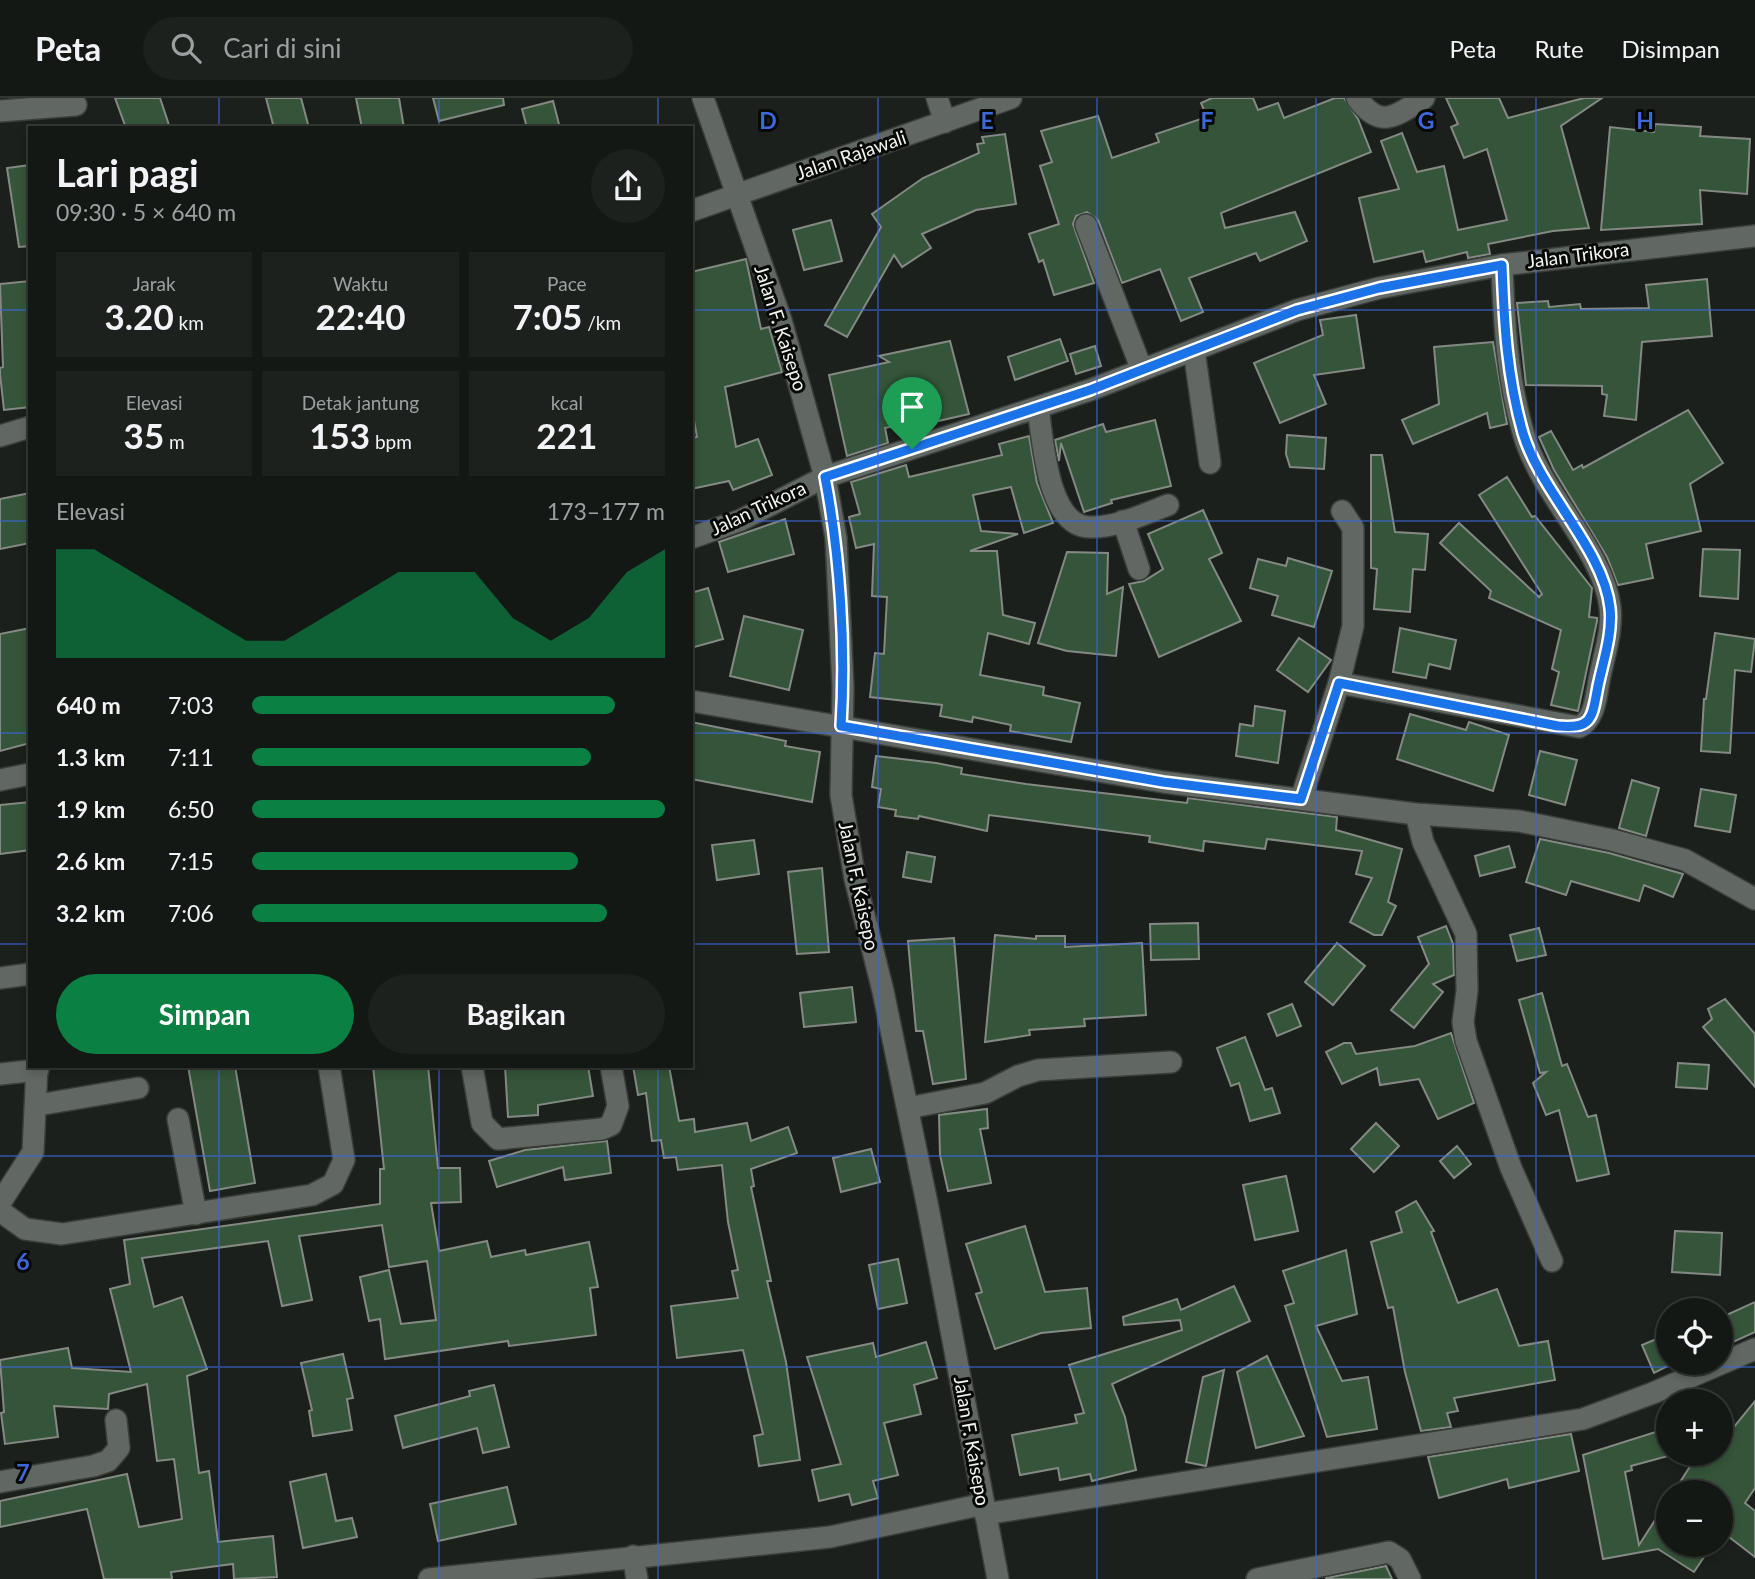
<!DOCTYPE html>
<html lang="id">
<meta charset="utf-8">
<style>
:root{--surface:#141815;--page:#1d211e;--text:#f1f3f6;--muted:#9da0a0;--line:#333734;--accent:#0b8043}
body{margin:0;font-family:Lato,sans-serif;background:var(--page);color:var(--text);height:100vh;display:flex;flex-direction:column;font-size:26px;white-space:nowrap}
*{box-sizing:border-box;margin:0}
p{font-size:23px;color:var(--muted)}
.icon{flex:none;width:38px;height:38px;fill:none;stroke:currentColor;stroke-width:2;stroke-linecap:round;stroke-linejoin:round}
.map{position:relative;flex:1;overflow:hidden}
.drawer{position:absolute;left:28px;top:28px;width:665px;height:942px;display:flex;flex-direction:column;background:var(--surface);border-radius:0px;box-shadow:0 4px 10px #0003,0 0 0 2px var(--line)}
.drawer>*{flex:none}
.buttons{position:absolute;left:1656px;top:1200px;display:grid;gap:14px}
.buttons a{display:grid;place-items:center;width:77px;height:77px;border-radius:50%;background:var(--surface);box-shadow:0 4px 10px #0003,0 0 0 2px var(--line);font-size:35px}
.pin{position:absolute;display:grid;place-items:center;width:60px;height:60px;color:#fff;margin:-72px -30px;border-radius:50% 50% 50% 0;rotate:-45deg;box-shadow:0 0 7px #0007}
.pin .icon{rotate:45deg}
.round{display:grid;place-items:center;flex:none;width:74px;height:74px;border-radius:37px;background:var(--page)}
.summary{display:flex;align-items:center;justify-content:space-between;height:119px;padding:0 28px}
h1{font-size:38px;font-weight:700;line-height:52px}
.stats{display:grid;grid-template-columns:repeat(3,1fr);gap:10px;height:119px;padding:7px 28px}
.stats div{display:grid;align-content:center;border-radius:0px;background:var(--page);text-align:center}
.stats b{font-size:35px;font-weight:700}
.stats small{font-size:19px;font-weight:400}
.stats p{font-size:19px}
.chart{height:196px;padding:14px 28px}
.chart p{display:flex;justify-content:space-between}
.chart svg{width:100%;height:126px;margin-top:7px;fill:var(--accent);opacity:.7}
.action{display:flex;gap:14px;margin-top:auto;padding:14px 28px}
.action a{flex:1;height:80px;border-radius:42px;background:var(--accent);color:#fff;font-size:28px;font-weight:700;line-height:80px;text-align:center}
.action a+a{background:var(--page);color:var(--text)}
ul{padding:0 28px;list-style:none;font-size:23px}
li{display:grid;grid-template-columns:112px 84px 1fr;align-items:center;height:52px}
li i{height:18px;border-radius:9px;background:var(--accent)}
header{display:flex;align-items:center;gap:42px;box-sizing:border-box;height:98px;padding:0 35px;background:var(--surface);border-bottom:2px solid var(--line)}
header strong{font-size:33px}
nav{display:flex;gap:38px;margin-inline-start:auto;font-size:24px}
.search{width:490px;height:63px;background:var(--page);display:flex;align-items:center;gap:18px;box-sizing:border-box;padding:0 24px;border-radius:38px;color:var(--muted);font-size:26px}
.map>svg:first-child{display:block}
.building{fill:#345539;stroke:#848984;stroke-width:2}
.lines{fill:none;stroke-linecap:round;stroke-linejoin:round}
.minor-casing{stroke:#3a3e3b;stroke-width:24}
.minor{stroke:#616762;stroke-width:21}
.route-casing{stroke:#fff;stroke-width:14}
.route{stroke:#1a73e8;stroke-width:9}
.grid{fill:none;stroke:#3d67dc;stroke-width:2;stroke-opacity:0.55}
.labels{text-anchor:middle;stroke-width:6;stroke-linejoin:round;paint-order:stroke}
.street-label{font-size:19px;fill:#f2f5f2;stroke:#070907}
.grid-label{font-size:23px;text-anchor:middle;font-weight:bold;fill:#3d67dc;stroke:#070907;stroke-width:6;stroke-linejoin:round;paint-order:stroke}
</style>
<header>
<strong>Peta</strong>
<div class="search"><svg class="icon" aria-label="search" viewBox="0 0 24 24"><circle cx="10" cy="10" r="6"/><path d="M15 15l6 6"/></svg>Cari di sini</div>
<nav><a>Peta</a><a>Rute</a><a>Disimpan</a></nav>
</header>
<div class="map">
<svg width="1755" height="1481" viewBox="0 0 1755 1481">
<rect width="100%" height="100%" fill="#1b201c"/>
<g class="building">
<path d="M115,0H160L170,30H126Z"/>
<path d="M266,0H301L309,30H274Z"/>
<path d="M356,0H399L404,30H362Z"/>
<path d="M433,0H503L504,7L439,23Z"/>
<path d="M1212,0H1253L1258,12L1278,5L1284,20L1335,0H1344L1358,21L1371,54L1221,115L1225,130L1295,114L1307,143L1260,163L1256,155L1189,180L1203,214L1181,223L1160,171L1122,185L1098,122L1087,114L1076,118L1073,126L1094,185L1054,197L1043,162L1039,164L1029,136L1059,126L1040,68L1052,64L1041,33L1098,18L1112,60L1159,44L1156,36L1207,19L1201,5Z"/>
<path d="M1446,0H1499L1508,20L1584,0H1602L1561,28L1589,130L1553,133L1488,146L1490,156L1468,160L1467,154L1426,164L1423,153L1374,164L1359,100L1399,91L1381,43L1402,35L1417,74L1444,68L1458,132L1507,122L1487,51L1464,60L1451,29L1458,26Z"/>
<path d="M553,3L560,30H527L522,11Z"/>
<path d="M1655,26L1701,29L1700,38L1750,41L1747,96L1700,92L1702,126L1601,132L1610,29L1654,34Z"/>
<path d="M1005,36L1016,106L976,112L922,136L931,150L902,169L894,157L847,239L825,227L881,129L872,116L923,80L979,55L977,46L984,45L982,39Z"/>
<path d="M30,67V148L19,149L7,70Z"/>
<path d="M831,122L842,163L804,172L793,132Z"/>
<path d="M746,161L761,231L769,229L782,274L725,289L736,349L758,341L772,377L733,392L729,383L691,391V340L697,339L691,306V174Z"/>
<path d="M1707,181L1712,238L1642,244L1636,322L1604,318L1607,297L1602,296V288L1526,287L1517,205L1548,203L1549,209L1580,206L1581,211L1649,210L1646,187Z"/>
<path d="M30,183V309L4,312L0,276V270L3,269L0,186Z"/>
<path d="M1356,217L1364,270L1314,277L1326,306L1280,325L1254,265L1323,237L1320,222Z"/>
<path d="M1060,241L1068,263L1015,282L1008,259Z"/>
<path d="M950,243L969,316L934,324L933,319L885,330L888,345L847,358L829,277L889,264L879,258Z"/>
<path d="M1493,244L1507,326L1490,330L1487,315L1413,346L1402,322L1439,306L1434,249Z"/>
<path d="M1095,248L1101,268L1076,276L1070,256Z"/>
<path d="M1688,312L1723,365L1690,386L1701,433L1646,446L1653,480L1618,487L1607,459L1554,372L1539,339L1551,333L1573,372L1582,367L1583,370Z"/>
<path d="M1155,322L1171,388L1111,402L1112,405L1084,414L1061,345L1059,363L1055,342L1103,326L1106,334Z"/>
<path d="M1287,337L1326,340L1324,371L1290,369L1286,356Z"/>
<path d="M1029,338L1037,385L1053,425L1024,435L1011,389L973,397L981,433L1018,436L970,453H997L1003,517L1035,525L1029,546L988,535L980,577L1044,589L1043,597L1080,605L1071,644L1010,633L1011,627L973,619L972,624L940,618L942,607L870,599L875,555L884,556L887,499L872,498L874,446L856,450L849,419L860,416L851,384L906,367L909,379L1002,357L999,346Z"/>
<path d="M1371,357H1382L1395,434L1428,436L1425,472L1413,471L1410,514L1374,511L1377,471L1371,470Z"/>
<path d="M1507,379L1532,419L1535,418L1592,490L1589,519L1597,520V523L1578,613L1551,607L1559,574L1552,571L1561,532L1489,500L1491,493L1440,445L1459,425L1539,499L1542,496L1479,397Z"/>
<path d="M30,395V445L0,451V401Z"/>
<path d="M1203,412L1222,455L1209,461L1241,523L1159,559L1129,486L1144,483L1163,471L1148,436Z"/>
<path d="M785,421L794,456L728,474L719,444Z"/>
<path d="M1703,451L1740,452L1738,501L1700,498Z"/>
<path d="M1067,454L1108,455L1107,496L1123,489L1116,558L1067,553L1038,545Z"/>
<path d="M1288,460L1332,473L1314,529L1272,517L1278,498L1250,490L1258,461L1286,468Z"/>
<path d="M708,490L723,541L691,550V495Z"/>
<path d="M744,518L803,532L789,592L730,578Z"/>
<path d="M30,530V645L0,653V536Z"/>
<path d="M1400,530L1456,542L1450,571L1429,566L1426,580L1393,574Z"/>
<path d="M1715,535L1755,541L1751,574L1735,572L1730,655L1701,653L1704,601H1706Z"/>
<path d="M1299,540L1331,562L1308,594L1277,572Z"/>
<path d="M1255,608L1285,613L1278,665L1236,658L1240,626L1253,628Z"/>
<path d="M1410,616L1466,632L1469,624L1509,637L1493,693L1397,661Z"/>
<path d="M691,624L786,643L785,648L820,654L812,704L691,681Z"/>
<path d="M1540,653L1577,662L1565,707L1529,697Z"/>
<path d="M876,658L936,665L962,670L961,676L1026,686L1187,705L1188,700L1337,719L1336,732L1402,751L1388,804L1396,808L1382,837H1374L1350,824L1372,780L1356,776L1362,753L1267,741L1265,751L1204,743L1203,753L1149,744L1150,738L989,717L987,733L919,718L918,721L895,718L896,712L878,709L881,691L872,689Z"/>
<path d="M1632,682L1659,690L1646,738L1619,730Z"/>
<path d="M1701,691L1736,697L1730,734L1695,728Z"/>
<path d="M30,704V752L0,756V707Z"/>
<path d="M1540,741L1609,755L1683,776L1673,799L1644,787L1639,803L1571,783L1566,797L1526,784Z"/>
<path d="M754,742L759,776L717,782L712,747Z"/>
<path d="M1509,748L1515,769L1480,778L1475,758Z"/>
<path d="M907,754L935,759L931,784L903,779Z"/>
<path d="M822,770L829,854L797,856L788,774Z"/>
<path d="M1198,825L1199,861L1151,862L1150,826Z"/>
<path d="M1446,828L1453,846L1454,877L1433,886L1443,894L1414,930L1391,912L1429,866L1418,839Z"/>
<path d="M1539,830L1546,857L1517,863L1510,837Z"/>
<path d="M995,837L1036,841V838H1065V849L1142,845L1146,917L1084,921L1085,928L1029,932L1030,937L985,944Z"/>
<path d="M954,840L966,981L933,986L923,933H916L908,843Z"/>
<path d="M1337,845L1365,868L1333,907L1305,884Z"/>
<path d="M852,889L856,924L804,929L800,895Z"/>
<path d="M1542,895L1562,968L1567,966L1588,1019L1596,1017L1609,1076L1577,1083L1559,1012L1546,1017L1533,985L1546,974L1540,975L1519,902Z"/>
<path d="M1725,901L1755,936V989L1703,929L1712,921L1708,911Z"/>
<path d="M1292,906L1301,928L1277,938L1268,916Z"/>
<path d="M1451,935L1474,1005L1438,1021L1419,981L1380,987L1377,970L1342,986L1326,954L1344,945H1351L1356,956L1415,948Z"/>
<path d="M1245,939L1265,992L1272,990L1280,1015L1250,1023L1239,985L1231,988L1217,950Z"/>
<path d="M1678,965L1709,967L1707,991L1676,989Z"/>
<path d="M188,968H235L255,1085L210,1093Z"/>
<path d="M373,968H428L438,1070H460L461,1104L431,1105L439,1153L487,1143L491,1159L525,1152L526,1157L589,1144L598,1189L590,1190L596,1237L509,1248L508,1243L385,1261L380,1221L369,1223L360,1179L389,1172L401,1226L436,1222L427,1163L389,1169L382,1127L299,1138L312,1202L282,1208L268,1143L142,1160L154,1209L182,1199L207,1271L187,1278L199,1375L209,1373L218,1444L273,1438L277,1479L234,1481L233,1466L171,1474L172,1481H104L87,1411L0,1429V1403L127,1376L139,1429L182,1421L174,1361L157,1363L147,1286L109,1296L108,1311L54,1308L58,1339L5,1346L1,1315L4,1314L0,1262L68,1250L72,1270L131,1274L110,1191L130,1186L124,1142L380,1106V1071H384Z"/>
<path d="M505,968H588L593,998L538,1007V1017L508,1019Z"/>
<path d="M633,968H669L679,1023L694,1021L695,1034L747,1025L751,1043L788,1029L797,1055L751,1071L754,1088L751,1089L771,1183H767L786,1264L800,1362L759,1368L754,1338L763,1336L743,1252L677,1260L671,1208L738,1200L732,1173L738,1172L728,1124L722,1067L678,1072L676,1059L664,1060L661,1042L652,1043L646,995L638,997Z"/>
<path d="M987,1011L988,1030L980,1031L991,1085L948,1093L940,1057L939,1017Z"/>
<path d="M1376,1025L1399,1048L1374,1074L1351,1051Z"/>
<path d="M607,1043L611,1075L565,1082L563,1069L497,1089L489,1063L525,1052Z"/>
<path d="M1457,1048L1471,1066L1454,1080L1440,1063Z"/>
<path d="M871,1051L880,1084L841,1094L833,1060Z"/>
<path d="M1286,1078L1298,1133L1255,1142L1243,1087Z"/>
<path d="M1416,1103L1434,1133L1431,1134L1458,1205L1497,1191L1519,1248L1548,1243L1555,1282L1454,1300L1458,1313L1447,1315L1451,1329L1421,1333L1405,1274L1393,1209L1388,1210L1371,1144L1402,1134L1396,1114Z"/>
<path d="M1025,1128L1045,1194L1087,1190L1091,1230L1041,1235L995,1251L976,1196L982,1194L966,1146Z"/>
<path d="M1675,1133L1722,1135L1720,1177L1672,1174Z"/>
<path d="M1346,1152L1357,1216L1316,1228L1342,1283L1368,1279L1377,1331L1327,1339L1285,1208L1294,1205L1283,1173Z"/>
<path d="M898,1161L907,1205L878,1211L869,1167Z"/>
<path d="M1234,1188L1250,1223L1112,1286L1125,1319L1136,1372L1092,1383L1090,1376L1060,1382L1058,1370L1020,1377L1012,1337L1077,1325L1075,1317L1084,1315L1069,1267L1182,1232L1180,1222L1124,1227L1123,1219L1177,1201L1181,1212Z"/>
<path d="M1755,1204V1234L1720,1250V1220Z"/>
<path d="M1668,1236V1268L1654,1275L1642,1247Z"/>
<path d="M926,1244L937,1280L914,1287L921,1316L884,1325L898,1377L873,1383L878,1400L852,1407L849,1396L819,1403L812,1372L841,1366L807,1259L873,1245L876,1259Z"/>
<path d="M343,1256L353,1300L347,1301L352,1332L313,1338L309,1313L312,1312L301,1265Z"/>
<path d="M1267,1258L1304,1338L1256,1350L1237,1274Z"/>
<path d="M1224,1272L1206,1368L1186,1364L1203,1279Z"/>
<path d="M494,1287L509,1349L483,1355L477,1330L403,1350L395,1318L470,1298L469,1293Z"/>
<path d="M1755,1303V1390L1745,1405L1755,1413V1459L1720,1432V1395H1673L1698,1356H1720V1346Z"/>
<path d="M1668,1330V1358L1631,1368L1632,1372L1625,1374L1639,1447L1668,1402V1447H1712L1694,1474L1658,1451L1603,1461L1583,1357Z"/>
<path d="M1571,1336L1579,1373L1509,1390L1507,1381L1439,1400L1428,1359Z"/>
<path d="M326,1376L336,1423L352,1420L357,1439L303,1450L290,1384Z"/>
<path d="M507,1389L516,1426L438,1443L430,1406Z"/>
<path d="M1386,1468L1392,1481H1326V1480Z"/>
</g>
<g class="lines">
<defs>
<g id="minor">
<path d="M703,0L781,222L825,379L836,440L843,590L841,697L855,781L883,893L928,1110L998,1481"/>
<path d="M937,0L945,24"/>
<path d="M1357,0C1381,33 1397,17 1424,0"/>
<path d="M0,13L76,7"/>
<path d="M691,113L1011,0"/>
<path d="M1086,127L1142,272"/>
<path d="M1194,252L1210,365"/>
<path d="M1038,310C1043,341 1047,429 1090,429C1116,430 1144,416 1168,407"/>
<path d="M0,338L30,329"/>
<path d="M1123,423L1139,471"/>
<path d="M691,440L741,422L825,379L1090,292L1297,212L1379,190L1502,167L1755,138"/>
<path d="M1339,585L1579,629C1595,621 1596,598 1599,583C1603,560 1613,533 1610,509C1603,451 1539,394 1523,334C1507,279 1504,224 1502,167"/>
<path d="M691,603L1163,684L1416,716L1519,723L1612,742L1685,762L1755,801"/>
<path d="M0,682L30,676"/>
<path d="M1301,701L1339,585L1353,528V430L1342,413"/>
<path d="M1416,716L1423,744L1466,836L1467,893L1463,924L1466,943L1511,1070L1552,1163"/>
<path d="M0,880L30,876"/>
<path d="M472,968L482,1025L498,1041L602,1031L611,1027L618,1008L611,968"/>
<path d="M0,976L38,972"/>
<path d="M38,1007L138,990"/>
<path d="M908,1010L985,995L1018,978L1038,972L1171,964"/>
<path d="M178,1021L196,1116"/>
<path d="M0,1105L33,1054L37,968"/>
<path d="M0,1113L25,1131L62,1136L312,1097L333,1086L344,1062L329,968"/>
<path d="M0,1384L93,1368L108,1363L119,1350L116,1322"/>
<path d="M985,1416L1583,1321L1653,1295L1755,1251"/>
<path d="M633,1458L637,1481"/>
<path d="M429,1481L830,1439L984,1406"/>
<path d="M1257,1481L1389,1454L1400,1461L1410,1481"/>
</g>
</defs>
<use href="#minor" class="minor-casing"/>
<use href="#minor" class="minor"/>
</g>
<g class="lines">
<defs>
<path id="route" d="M1502,167C1504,224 1507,279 1523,335C1540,393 1604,452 1610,510C1613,535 1603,564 1598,588C1592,620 1593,631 1558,628L1339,585L1301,701L1163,684L841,628C846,548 840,457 825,379L1090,292L1297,212L1379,190Z"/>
</defs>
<use href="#route" class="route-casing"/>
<use href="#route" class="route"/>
</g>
<path class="grid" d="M219,0V30M439,0V30M658,0V30M878,0V1481M1097,0V1481M1316,0V1481M1536,0V1481M0,212H30M691,212H1755M0,423H30M691,423H1755M0,635H30M691,635H1755M0,846H30M691,846H1755M219,968V1481M439,968V1481M658,968V1481M0,1058H1755M0,1269H1755"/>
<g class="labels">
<g class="street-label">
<text transform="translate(851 57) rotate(-19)" y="7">Jalan Rajawali</text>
<text transform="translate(1578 157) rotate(-7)" y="7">Jalan Trikora</text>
<text transform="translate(781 230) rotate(72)" y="7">Jalan F. Kaisepo</text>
<text transform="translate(758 410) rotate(-25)" y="7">Jalan Trikora</text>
<text transform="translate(859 788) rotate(78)" y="7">Jalan F. Kaisepo</text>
<text transform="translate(972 1343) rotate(80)" y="7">Jalan F. Kaisepo</text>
</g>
</g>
<g class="grid-label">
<text x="768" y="31">D</text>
<text x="987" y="31">E</text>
<text x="1207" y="31">F</text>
<text x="1426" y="31">G</text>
<text x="1645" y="31">H</text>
<text x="23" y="1172">6</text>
<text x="23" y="1383">7</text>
</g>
</svg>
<div class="buttons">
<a><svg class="icon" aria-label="locate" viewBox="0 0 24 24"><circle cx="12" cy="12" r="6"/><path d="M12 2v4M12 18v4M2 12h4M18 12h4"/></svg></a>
<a>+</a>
<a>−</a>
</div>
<div class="pin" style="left:912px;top:351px;background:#1e9e55"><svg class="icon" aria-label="arrive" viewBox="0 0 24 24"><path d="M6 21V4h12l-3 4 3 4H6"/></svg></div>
<section class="drawer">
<div class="summary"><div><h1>Lari pagi</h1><p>09:30 · 5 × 640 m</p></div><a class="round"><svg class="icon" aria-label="share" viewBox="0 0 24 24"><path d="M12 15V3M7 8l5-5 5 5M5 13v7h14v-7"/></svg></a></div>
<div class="stats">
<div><p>Jarak</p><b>3.20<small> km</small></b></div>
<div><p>Waktu</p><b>22:40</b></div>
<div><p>Pace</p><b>7:05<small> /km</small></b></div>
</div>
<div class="stats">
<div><p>Elevasi</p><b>35<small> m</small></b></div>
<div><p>Detak jantung</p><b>153<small> bpm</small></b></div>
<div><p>kcal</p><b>221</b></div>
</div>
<div class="chart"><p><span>Elevasi</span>173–177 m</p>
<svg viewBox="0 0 160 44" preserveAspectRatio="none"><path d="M0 44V6L10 6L20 14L30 22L40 30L50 38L60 38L70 30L80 22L90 14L100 14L110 14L120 30L130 38L140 30L150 14L160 6V44z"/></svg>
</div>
<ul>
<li><b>640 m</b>7:03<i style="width:88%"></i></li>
<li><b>1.3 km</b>7:11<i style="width:82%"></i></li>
<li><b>1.9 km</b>6:50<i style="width:100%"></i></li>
<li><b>2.6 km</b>7:15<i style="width:79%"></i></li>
<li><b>3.2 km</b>7:06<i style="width:86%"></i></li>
</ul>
<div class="action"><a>Simpan</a><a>Bagikan</a></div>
</section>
</div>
